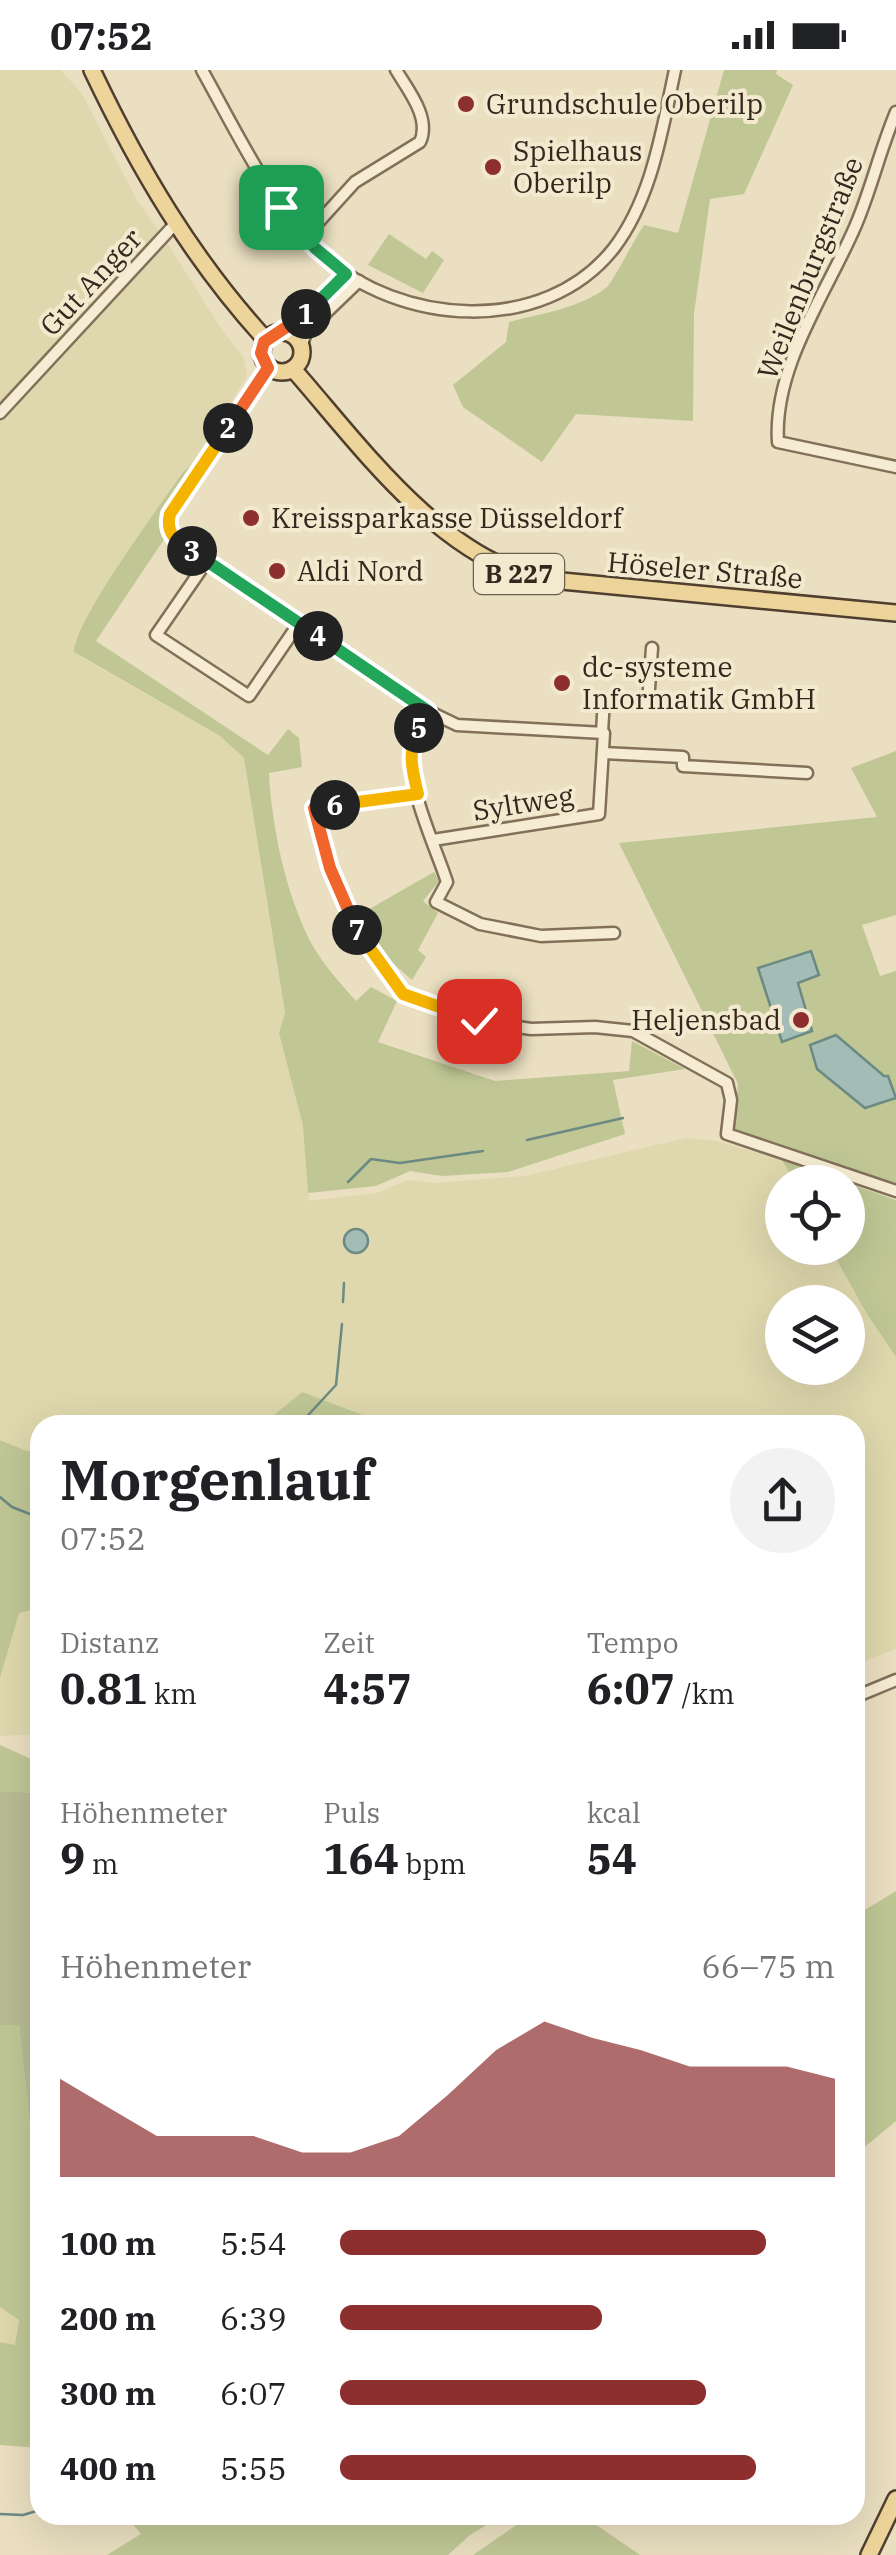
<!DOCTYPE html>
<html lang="de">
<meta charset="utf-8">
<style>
:root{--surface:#fff;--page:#f2f2f2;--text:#202124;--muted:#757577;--accent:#8d2f2e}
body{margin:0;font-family:"IBM Plex Serif",serif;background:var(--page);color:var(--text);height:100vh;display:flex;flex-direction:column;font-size:38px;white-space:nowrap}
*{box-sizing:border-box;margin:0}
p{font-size:32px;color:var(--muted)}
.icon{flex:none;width:55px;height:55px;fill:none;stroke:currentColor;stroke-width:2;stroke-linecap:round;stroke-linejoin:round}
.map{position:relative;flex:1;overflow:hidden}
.side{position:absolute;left:30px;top:1345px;width:835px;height:1110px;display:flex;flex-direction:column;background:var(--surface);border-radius:30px;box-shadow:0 10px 40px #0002}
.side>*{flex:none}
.fabs{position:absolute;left:765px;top:1095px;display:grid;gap:20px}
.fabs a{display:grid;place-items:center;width:100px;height:100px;border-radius:50%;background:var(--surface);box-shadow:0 10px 40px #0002;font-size:50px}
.pin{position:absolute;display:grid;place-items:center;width:85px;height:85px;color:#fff;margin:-42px;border-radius:20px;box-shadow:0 5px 15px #0006}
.km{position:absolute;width:50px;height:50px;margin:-25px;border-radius:50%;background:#222;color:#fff;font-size:28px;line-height:50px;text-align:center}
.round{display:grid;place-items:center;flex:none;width:105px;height:105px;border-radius:52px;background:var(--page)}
.head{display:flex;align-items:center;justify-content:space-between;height:170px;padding:0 30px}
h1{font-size:55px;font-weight:700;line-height:75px}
.metrics{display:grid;grid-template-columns:repeat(3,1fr);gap:15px;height:170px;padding:10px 30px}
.metrics div{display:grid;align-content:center}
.metrics b{font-size:42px;font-weight:700}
.metrics small{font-size:28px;font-weight:400}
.metrics p{font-size:28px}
.chart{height:280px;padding:20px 30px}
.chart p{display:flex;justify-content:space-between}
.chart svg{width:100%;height:180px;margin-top:10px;fill:var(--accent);opacity:.7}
ul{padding:0 30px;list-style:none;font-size:32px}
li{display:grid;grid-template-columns:160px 120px 1fr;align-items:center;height:75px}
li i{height:25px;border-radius:12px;background:var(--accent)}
.status{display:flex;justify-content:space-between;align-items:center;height:70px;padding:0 50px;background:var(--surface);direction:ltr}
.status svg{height:28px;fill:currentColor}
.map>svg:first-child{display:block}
.farmland{fill:#dfd8ae;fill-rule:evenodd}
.green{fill:#c0c795}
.cemetery{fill:#b7bc94}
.water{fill:#a3bdb6;stroke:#6b8a83;stroke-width:2.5}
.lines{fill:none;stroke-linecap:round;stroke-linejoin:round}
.stream{stroke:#6b8a83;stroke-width:2.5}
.street-casing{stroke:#827059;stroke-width:15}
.primary-casing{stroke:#503e2e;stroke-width:20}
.street{stroke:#f6ecd3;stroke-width:10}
.primary{stroke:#ecd49a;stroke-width:15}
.split-1-casing{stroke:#fff;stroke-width:20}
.split-2-casing{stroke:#fff;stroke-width:20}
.split-3-casing{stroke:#fff;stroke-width:20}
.split-4-casing{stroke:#fff;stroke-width:20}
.split-5-casing{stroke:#fff;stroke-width:20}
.split-6-casing{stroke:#fff;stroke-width:20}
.split-7-casing{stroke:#fff;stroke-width:20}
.split-8-casing{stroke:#fff;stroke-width:20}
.split-1{stroke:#22a559;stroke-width:12}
.split-2{stroke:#f0652b;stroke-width:12}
.split-3{stroke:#f5b400;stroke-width:12}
.split-4{stroke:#22a559;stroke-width:12}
.split-5{stroke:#22a559;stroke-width:12}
.split-6{stroke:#f5b400;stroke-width:12}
.split-7{stroke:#f0652b;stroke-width:12}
.split-8{stroke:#f5b400;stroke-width:12}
.poi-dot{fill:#8d2f2e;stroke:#f2e9cf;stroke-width:4}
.labels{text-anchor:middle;stroke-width:8;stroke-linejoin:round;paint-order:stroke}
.shield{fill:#f2e9cf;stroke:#6c6252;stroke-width:2.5}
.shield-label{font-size:25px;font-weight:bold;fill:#33281d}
.poi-label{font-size:28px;fill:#33281d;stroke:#f2e9cf;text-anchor:start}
.street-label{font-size:28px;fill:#33281d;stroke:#f2e9cf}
</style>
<div class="status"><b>07:52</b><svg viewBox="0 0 49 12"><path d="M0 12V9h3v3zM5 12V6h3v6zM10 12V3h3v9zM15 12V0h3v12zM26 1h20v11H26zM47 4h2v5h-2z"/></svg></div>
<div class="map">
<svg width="896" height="2485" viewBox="0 0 896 2485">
<rect width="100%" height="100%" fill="#eadfc0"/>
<g class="farmland">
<path d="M0,0H61L82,24L138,132L159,161L0,334Z"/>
<path d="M166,171L219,255L244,288L247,306L194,392L183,402L93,538L74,574L79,586L220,666L244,688L285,944L280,964L303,1056L309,1131L377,1123L408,1110L435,1113L524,1106L686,1068L716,1071L782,1090L795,1112H782V1178H830L867,1244L896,1287V1579L855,1595V1355H414L363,1345L302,1322L270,1348L241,1355H40V1382L24,1380L0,1370V350ZM782,1232H848V1298H782Z"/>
<path d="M40,1536V1664L0,1666V1608L20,1539Z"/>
<path d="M0,2237L19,2249L15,2275L0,2272Z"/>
</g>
<g class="green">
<path d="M724,0H777L776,4L793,15L744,124L710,129L694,244L693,351L576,344L542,392L463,337L453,315L506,272L509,252C540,244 581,238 607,217C612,213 637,165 644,155L678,163Z"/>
<path d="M389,164L426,189L432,181L444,190L423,223L368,195Z"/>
<path d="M194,392L161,446L165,468L96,571L268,685L288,659L299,668L302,697L269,703C272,758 285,819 309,869C321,892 339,912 356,931L371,917L397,931L378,972L495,1011L629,1001L632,971L685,999L613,1010L625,1064L508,1102L442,1106L410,1101L376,1116L308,1123L303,1056L279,963L285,943L244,688L220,666L74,582C76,548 160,436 183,402Z"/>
<path d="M896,681V845L862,855L880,906L896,901V1116L780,1081L773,1074L734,1061L738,1014L619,773L877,747L851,698Z"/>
<path d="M434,802L439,811L423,831L438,843L418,880L426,887L412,910L387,888L359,845Z"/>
<path d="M782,1090L896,1130V1287L867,1244L830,1178H848V1112H795Z"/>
<path d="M302,1322L363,1345L414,1355H241L270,1348Z"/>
<path d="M0,1370L24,1380L40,1382V1538L19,1543L0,1608Z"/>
<path d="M0,1675L40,1693V1723L0,1721Z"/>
<path d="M896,1821V2051L855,2085V1846Z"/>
<path d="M0,1955H19L30,2056H40L34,2187L40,2188V2378L0,2375V2272L15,2275L19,2250L0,2237Z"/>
<path d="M125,2445H503L470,2465L448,2485H107L141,2464Z"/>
<path d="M531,2445H582L640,2485H473Z"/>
</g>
<path class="cemetery" d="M0,1721L40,1723V2056H30L19,1955H0Z"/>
<g class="water">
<path d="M811,881L819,905L798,913L812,961L782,972L758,898Z"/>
<path d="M836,965L884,1006H888L896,1028L865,1038L817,999L810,975Z"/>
<circle cx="356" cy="1171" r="12"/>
</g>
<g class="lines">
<g class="stream">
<path d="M527,1070L623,1048"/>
<path d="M348,1112L371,1089L400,1093L483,1081"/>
<path d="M343,1232L344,1213"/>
<path d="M299,1355L336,1315L342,1254"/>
<path d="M0,1427L12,1437L40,1448"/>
<path d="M0,2444L23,2445L40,2440"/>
</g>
<defs>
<g id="street">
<path d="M202,0C235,59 273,139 321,184C399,256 544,267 614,178C652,128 662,60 675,0"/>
<path d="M896,42C880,80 871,120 855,157C826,224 773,297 778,372L896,397"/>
<path d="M305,167L355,112L420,72C431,48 408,20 396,0"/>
<path d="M278,262L315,237L346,203"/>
<path d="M301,276L307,261L359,211"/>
<path d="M268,297L170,444L168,456L172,466L428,641L457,655L604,663L599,744L433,770"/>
<path d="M0,343L175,154"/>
<path d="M207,491L156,565L249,626L299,553"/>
<path d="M428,641C422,652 414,664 412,676C405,714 435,775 447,812L436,832L480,854L541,866L614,863"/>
<path d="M602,662L604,629L648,632L652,578"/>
<path d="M603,683L683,687V696L807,703"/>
<path d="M418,724L314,738L330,798L359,864L403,924L479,951L531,959L595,957L633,961L727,1013L731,1030L727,1064L896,1121"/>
<path d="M855,1627L896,1610"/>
</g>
<g id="primary">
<path d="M92,0C139,99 192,189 266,270"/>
<circle cx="282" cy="282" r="20"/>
<path d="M293,299C359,374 439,487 541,509L896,543"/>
<path d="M869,2485L896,2429"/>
</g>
</defs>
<use href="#street" class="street-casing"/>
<use href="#primary" class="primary-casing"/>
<use href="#street" class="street"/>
<use href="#primary" class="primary"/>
</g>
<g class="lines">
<defs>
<path id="split-1" d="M281,137L315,178L346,204L306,244"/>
<path id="split-2" d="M228,358L268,298L261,283L264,272L306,244"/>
<path id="split-3" d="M192,481C177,471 165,464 170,444L228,358"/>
<path id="split-4" d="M192,481L318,566"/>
<path id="split-5" d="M318,566L428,641L419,658"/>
<path id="split-6" d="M335,735L418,724C412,700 407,681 419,658"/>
<path id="split-7" d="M335,735L314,738L330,798L357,860"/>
<path id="split-8" d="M357,860L403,924L479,951"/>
</defs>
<use href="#split-1" class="split-1-casing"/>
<use href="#split-2" class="split-2-casing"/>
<use href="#split-3" class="split-3-casing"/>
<use href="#split-4" class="split-4-casing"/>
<use href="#split-5" class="split-5-casing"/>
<use href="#split-6" class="split-6-casing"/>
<use href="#split-7" class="split-7-casing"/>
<use href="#split-8" class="split-8-casing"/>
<use href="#split-1" class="split-1"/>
<use href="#split-2" class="split-2"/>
<use href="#split-3" class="split-3"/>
<use href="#split-4" class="split-4"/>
<use href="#split-5" class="split-5"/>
<use href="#split-6" class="split-6"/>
<use href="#split-7" class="split-7"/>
<use href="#split-8" class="split-8"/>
</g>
<g class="poi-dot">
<circle cx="466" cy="34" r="10"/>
<circle cx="493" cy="97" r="10"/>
<circle cx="251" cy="448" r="10"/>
<circle cx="277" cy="501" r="10"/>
<circle cx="562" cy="613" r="10"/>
<circle cx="801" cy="950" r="10"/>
</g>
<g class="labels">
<rect class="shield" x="474" y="484" width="90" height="40" rx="8"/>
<g class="shield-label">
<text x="519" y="513">B 227</text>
</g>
<g class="poi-label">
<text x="486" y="44">Grundschule Oberilp</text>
<text x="513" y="91">Spielhaus<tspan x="513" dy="32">Oberilp</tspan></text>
<text x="271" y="458">Kreissparkasse Düsseldorf</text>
<text x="297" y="511">Aldi Nord</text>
<text x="582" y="607">dc-systeme<tspan x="582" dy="32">Informatik GmbH</tspan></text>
<text x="781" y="960" text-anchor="end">Heljensbad</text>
</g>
<g class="street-label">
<text transform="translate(810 198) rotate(-68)" y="10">Weilenburgstraße</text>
<text transform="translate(91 212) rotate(-47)" y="10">Gut Anger</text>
<text transform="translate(705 500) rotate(5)" y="10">Höseler Straße</text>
<text transform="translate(523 733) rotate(-9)" y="10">Syltweg</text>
</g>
</g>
</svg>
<div class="fabs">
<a><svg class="icon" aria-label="locate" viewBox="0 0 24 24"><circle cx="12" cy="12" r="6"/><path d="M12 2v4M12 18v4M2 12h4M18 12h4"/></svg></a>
<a><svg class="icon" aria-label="layers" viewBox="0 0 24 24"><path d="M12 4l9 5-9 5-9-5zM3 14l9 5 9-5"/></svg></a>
</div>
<div class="pin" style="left:281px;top:137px;background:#1e9e55"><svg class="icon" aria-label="arrive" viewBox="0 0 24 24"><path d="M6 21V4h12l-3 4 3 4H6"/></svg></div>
<div class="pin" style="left:479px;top:951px;background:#d93025"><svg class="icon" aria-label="check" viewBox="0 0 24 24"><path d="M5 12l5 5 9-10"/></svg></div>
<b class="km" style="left:306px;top:244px">1</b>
<b class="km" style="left:228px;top:358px">2</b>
<b class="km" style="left:192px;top:481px">3</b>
<b class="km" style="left:318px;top:566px">4</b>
<b class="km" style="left:419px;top:658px">5</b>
<b class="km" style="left:335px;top:735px">6</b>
<b class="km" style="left:357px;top:860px">7</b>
<section class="side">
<div class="head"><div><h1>Morgenlauf</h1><p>07:52</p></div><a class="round"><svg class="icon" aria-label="share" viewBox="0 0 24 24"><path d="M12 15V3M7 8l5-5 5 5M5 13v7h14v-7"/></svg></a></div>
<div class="metrics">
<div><p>Distanz</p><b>0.81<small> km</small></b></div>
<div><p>Zeit</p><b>4:57</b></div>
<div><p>Tempo</p><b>6:07<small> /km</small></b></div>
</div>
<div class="metrics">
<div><p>Höhenmeter</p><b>9<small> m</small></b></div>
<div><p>Puls</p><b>164<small> bpm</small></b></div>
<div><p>kcal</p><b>54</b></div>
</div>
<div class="chart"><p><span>Höhenmeter</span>66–75 m</p>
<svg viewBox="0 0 160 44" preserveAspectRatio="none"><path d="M0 44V20L10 27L20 34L30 34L40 34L50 38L60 38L70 34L80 24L90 13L100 6L110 10L120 13L130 17L140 17L150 17L160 20V44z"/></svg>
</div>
<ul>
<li><b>100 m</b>5:54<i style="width:86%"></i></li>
<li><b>200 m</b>6:39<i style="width:53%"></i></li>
<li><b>300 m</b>6:07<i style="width:74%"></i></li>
<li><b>400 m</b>5:55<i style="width:84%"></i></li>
</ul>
</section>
</div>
